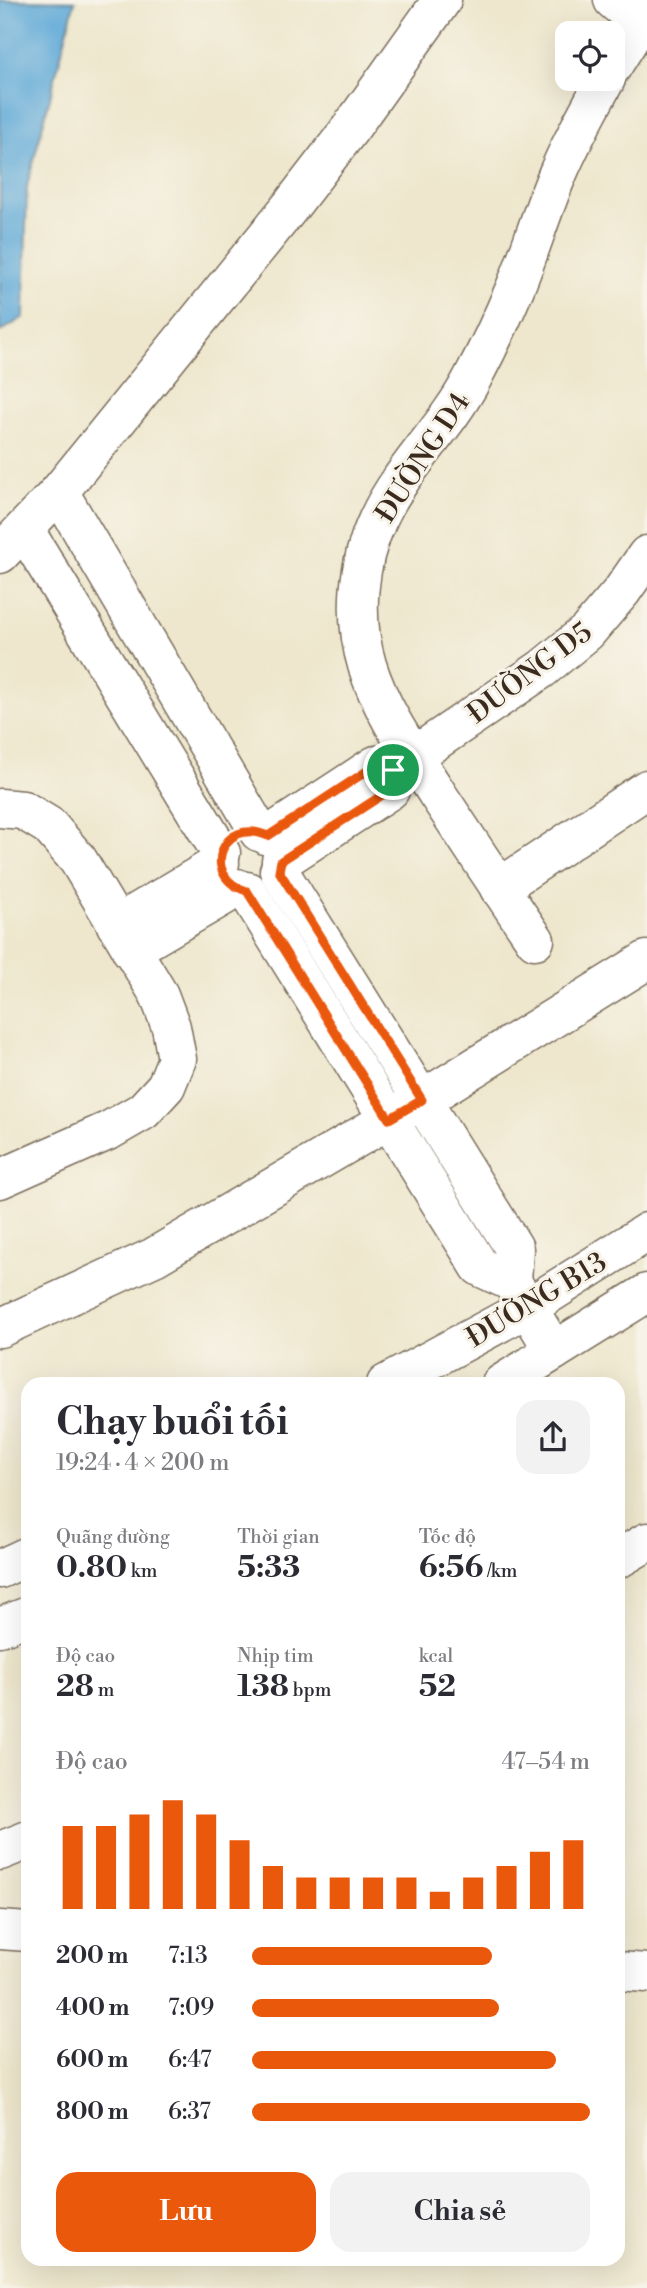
<!DOCTYPE html>
<html lang="vi">
<meta charset="utf-8">
<style>
:root{--surface:#fff;--page:#f2f2f3;--text:#2b2b33;--muted:#7c7c81;--accent:#ea580c}
body{margin:0;font-family:"Libre Bodoni",serif;background:var(--page);color:var(--text);height:100vh;display:flex;flex-direction:column;font-size:26px;white-space:nowrap}
*{box-sizing:border-box;margin:0}
p{font-size:23px;color:var(--muted)}
.icon{flex:none;width:38px;height:38px;fill:none;stroke:currentColor;stroke-width:2;stroke-linecap:round;stroke-linejoin:round}
.map{position:relative;flex:1;overflow:hidden}
.drawer{position:absolute;left:21px;top:1377px;width:604px;height:889px;display:flex;flex-direction:column;background:var(--surface);border-radius:21px;box-shadow:0 7px 28px #0002}
.drawer>*{flex:none}
.tools{position:absolute;left:555px;top:21px;display:grid;gap:14px}
.tools a{display:grid;place-items:center;width:70px;height:70px;border-radius:14px;background:var(--surface);box-shadow:0 7px 28px #0002;font-size:35px}
.pin{position:absolute;display:grid;place-items:center;width:60px;height:60px;color:#fff;margin:-30px;border:4px solid #fff;border-radius:50%;box-shadow:0 2px 7px #0007}
.round{display:grid;place-items:center;flex:none;width:74px;height:74px;border-radius:21px;background:var(--page)}
.summary{display:flex;align-items:center;justify-content:space-between;height:119px;padding:0 35px}
h1{font-size:38px;font-weight:700;line-height:52px}
.stats{display:grid;grid-template-columns:repeat(3,1fr);gap:10px;height:119px;padding:7px 35px}
.stats div{display:grid;align-content:center}
.stats b{font-size:30px;font-weight:700}
.stats small{font-size:19px;font-weight:400}
.stats p{font-size:19px}
.chart{height:196px;padding:14px 35px}
.chart p{display:flex;justify-content:space-between}
.chart svg{width:100%;height:126px;margin-top:7px;stroke:var(--accent);stroke-width:6}
.cta{display:flex;gap:14px;margin-top:auto;padding:14px 35px}
.cta a{flex:1;height:80px;border-radius:21px;background:var(--accent);color:#fff;font-size:28px;font-weight:700;line-height:80px;text-align:center}
.cta a+a{background:var(--page);color:var(--text)}
ul{padding:0 35px;list-style:none;font-size:23px}
li{display:grid;grid-template-columns:112px 84px 1fr;align-items:center;height:52px}
li i{height:18px;border-radius:9px;background:var(--accent)}
.map>svg:first-child{display:block}
.water{fill:#60aad8;stroke:#4e6a7b;stroke-width:2}
.lines{fill:none;stroke-linecap:round;stroke-linejoin:round}
.minor-casing{stroke:#7a6c5b;stroke-width:41}
.major-casing{stroke:#7a6c5b;stroke-width:41}
.minor{stroke:#fff;stroke-width:38}
.major{stroke:#fff;stroke-width:38}
.route-casing{stroke:#fff;stroke-width:14}
.route{stroke:#ea580c;stroke-width:9}
.labels{text-anchor:middle;stroke-width:6;stroke-linejoin:round;paint-order:stroke}
.street-label{font-size:28px;fill:#3b2a1e;stroke:#f7f3e8}
</style>
<div class="map">
<svg width="647" height="2288" viewBox="0 0 647 2288">
<rect width="100%" height="100%" fill="#f7f3e8"/>
<filter id="ink" filterUnits="userSpaceOnUse"><feTurbulence type="fractalNoise" baseFrequency=".0143" numOctaves="2"/><feDisplacementMap in="SourceGraphic" scale="14" xChannelSelector="R" yChannelSelector="G"/><feConvolveMatrix kernelMatrix="1 2 1 2 8 2 1 2 1" color-interpolation-filters="sRGB"/></filter>
<filter id="wash" filterUnits="userSpaceOnUse"><feTurbulence type="fractalNoise" baseFrequency=".00686" numOctaves="4" result="noise"/><feDisplacementMap in="SourceGraphic" scale="28" xChannelSelector="R" yChannelSelector="G"/><feGaussianBlur stdDeviation="1.57" result="paint"/><feColorMatrix in="noise" values="0 0 0 0 0 0 0 0 0 0 0 0 0 0 0 0 0 1.4 0 .05"/><feComposite in="paint" operator="in"/></filter>
<g filter="url(#wash)">
<rect width="100%" height="100%" fill="#eee7cd"/>
<path class="water" d="M0,0L75,1L27,186L24,317L0,332Z"/>
</g>
<g filter="url(#ink)">
<g class="lines">
<defs>
<g id="minor">
<path d="M613,0L647,29"/>
<path d="M612,67L647,11"/>
<path d="M59,492L259,832"/>
<path d="M24,529L221,853"/>
<path d="M0,554L59,492L290,207L350,129L442,0"/>
<path d="M393,770L542,669L587,632L622,591L647,555"/>
<path d="M0,808L23,810L49,826L78,860L159,995L171,1027L177,1059L166,1086L143,1111L110,1130L0,1179"/>
<path d="M268,836L376,765L393,770"/>
<path d="M281,861L390,790L393,770"/>
<path d="M279,871L514,1248L512,1282"/>
<path d="M499,888L647,789"/>
<path d="M247,891L480,1267L512,1282L554,1351"/>
<path d="M116,925L220,863"/>
<path d="M535,940C502,892 470,843 438,795C412,754 381,711 367,665C353,618 357,564 378,519C402,467 446,429 472,379C488,349 502,319 515,288C530,252 541,214 556,178C570,144 588,111 606,79"/>
<path d="M131,950L237,888"/>
<path d="M0,1328L154,1257L422,1100L647,960"/>
<path d="M386,1384L527,1308L647,1232"/>
<path d="M0,1569L28,1556"/>
</g>
<g id="major">
<path d="M501,1384L647,1293"/>
<path d="M618,1559L647,1542"/>
<path d="M0,1627L28,1616"/>
<path d="M0,1851L28,1840"/>
<path d="M0,1930L28,1932"/>
<path d="M618,1971L647,1973"/>
</g>
</defs>
<use href="#minor" class="minor-casing"/>
<use href="#major" class="major-casing"/>
<use href="#minor" class="minor"/>
<use href="#major" class="major"/>
</g>
</g>
<g class="lines" filter="url(#ink)">
<defs>
<path id="route" d="M376,765L393,770L390,790L281,861L279,871L422,1100L389,1119L247,891C199,877 222,815 268,836Z"/>
</defs>
<use href="#route" class="route-casing"/>
<use href="#route" class="route"/>
</g>
<g class="labels">
<g class="street-label">
<text transform="translate(422 457) rotate(-57)" y="10">ĐƯỜNG D4</text>
<text transform="translate(529 672) rotate(-37)" y="10">ĐƯỜNG D5</text>
<text transform="translate(536 1299) rotate(-31)" y="10">ĐƯỜNG B13</text>
</g>
</g>
</svg>
<div class="tools">
<a><svg class="icon" aria-label="locate" viewBox="0 0 24 24"><circle cx="12" cy="12" r="6"/><path d="M12 2v4M12 18v4M2 12h4M18 12h4"/></svg></a>
</div>
<div class="pin" style="left:393px;top:770px;background:#1e9e55"><svg class="icon" aria-label="arrive" viewBox="0 0 24 24"><path d="M6 21V4h12l-3 4 3 4H6"/></svg></div>
<section class="drawer">
<div class="summary"><div><h1>Chạy buổi tối</h1><p>19:24 · 4 × 200 m</p></div><a class="round"><svg class="icon" aria-label="share" viewBox="0 0 24 24"><path d="M12 15V3M7 8l5-5 5 5M5 13v7h14v-7"/></svg></a></div>
<div class="stats">
<div><p>Quãng đường</p><b>0.80<small> km</small></b></div>
<div><p>Thời gian</p><b>5:33</b></div>
<div><p>Tốc độ</p><b>6:56<small> /km</small></b></div>
</div>
<div class="stats">
<div><p>Độ cao</p><b>28<small> m</small></b></div>
<div><p>Nhịp tim</p><b>138<small> bpm</small></b></div>
<div><p>kcal</p><b>52</b></div>
</div>
<div class="chart"><p><span>Độ cao</span>47–54 m</p>
<svg viewBox="0 0 160 44" preserveAspectRatio="none"><path d="M5 44V15M15 44V15M25 44V11M35 44V6M45 44V11M55 44V20M65 44V29M75 44V33M85 44V33M95 44V33M105 44V33M115 44V38M125 44V33M135 44V29M145 44V24M155 44V20"/></svg>
</div>
<ul>
<li><b>200 m</b>7:13<i style="width:71%"></i></li>
<li><b>400 m</b>7:09<i style="width:73%"></i></li>
<li><b>600 m</b>6:47<i style="width:90%"></i></li>
<li><b>800 m</b>6:37<i style="width:100%"></i></li>
</ul>
<div class="cta"><a>Lưu</a><a>Chia sẻ</a></div>
</section>
</div>
